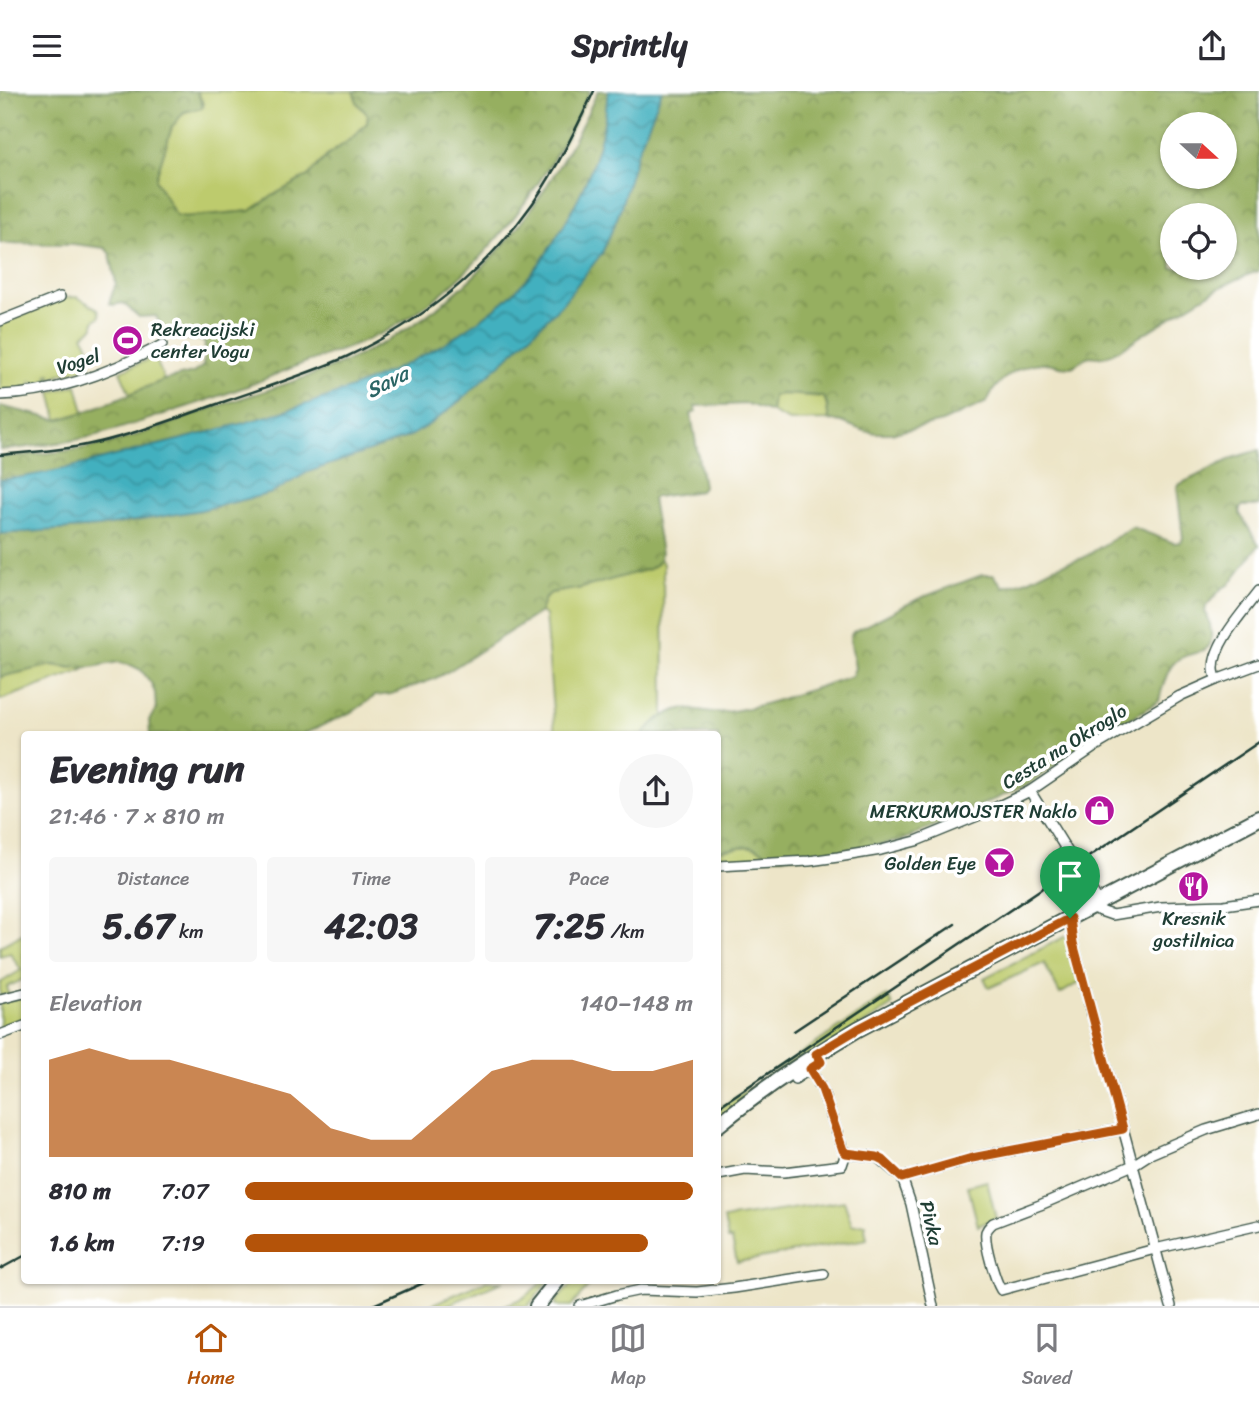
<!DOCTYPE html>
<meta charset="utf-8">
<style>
:root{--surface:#fff;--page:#f7f7f7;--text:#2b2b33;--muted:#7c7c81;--line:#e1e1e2;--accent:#b45309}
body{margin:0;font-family:Sriracha,sans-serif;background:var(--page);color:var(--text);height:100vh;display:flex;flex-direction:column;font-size:26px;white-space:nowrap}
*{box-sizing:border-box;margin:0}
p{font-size:23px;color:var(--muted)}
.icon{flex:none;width:38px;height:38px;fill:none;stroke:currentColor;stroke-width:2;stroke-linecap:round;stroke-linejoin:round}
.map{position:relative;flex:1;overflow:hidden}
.panel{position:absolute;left:21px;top:640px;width:700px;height:553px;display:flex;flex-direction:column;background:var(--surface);border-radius:7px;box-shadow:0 2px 5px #0004}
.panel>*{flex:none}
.needle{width:46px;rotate:111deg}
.tools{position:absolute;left:1160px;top:21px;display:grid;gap:14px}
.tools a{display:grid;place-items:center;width:77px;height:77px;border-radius:50%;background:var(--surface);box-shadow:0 2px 5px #0004;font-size:35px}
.pin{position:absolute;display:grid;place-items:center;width:60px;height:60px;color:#fff;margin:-72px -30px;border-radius:50% 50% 50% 0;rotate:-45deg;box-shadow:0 0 7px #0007}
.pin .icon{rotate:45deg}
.round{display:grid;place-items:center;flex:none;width:74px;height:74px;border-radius:37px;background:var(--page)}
.head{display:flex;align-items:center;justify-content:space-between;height:119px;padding:0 28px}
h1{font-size:38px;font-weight:800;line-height:52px}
.stats{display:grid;grid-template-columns:repeat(3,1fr);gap:10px;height:119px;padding:7px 28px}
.stats div{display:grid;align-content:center;border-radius:7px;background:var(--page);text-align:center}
.stats b{font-size:35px;font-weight:800}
.stats small{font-size:19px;font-weight:400}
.stats p{font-size:19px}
.chart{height:196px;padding:14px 28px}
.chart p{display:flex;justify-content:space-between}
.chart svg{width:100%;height:126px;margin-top:7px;fill:var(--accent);opacity:.7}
ul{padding:0 28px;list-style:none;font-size:23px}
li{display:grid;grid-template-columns:112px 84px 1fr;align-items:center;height:52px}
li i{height:18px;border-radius:9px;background:var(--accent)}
header{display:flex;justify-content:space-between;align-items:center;height:91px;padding:0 28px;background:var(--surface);font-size:32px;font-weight:800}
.tabs{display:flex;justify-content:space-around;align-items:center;height:98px;border-top:2px solid var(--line);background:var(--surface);font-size:19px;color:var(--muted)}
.tabs a{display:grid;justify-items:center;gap:4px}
.tabs .active{color:var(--accent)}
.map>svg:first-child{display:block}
.grass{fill:#bdcb6d;stroke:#6e8450;stroke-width:2}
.forest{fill:url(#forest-crowns);stroke:#5a764a;stroke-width:2;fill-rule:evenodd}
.water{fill:url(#water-waves);stroke:#30767a;stroke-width:2}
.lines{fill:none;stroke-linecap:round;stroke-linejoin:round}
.street-casing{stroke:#3e564a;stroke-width:12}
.primary-casing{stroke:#3e564a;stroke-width:18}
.street{stroke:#fff;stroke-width:9}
.primary{stroke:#fff;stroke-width:14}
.rail{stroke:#1f3d34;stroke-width:2.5}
.route-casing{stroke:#fff;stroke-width:14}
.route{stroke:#b45309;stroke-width:9}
.labels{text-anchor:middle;stroke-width:7;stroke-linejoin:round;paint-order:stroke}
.poi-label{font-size:19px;fill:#1f3d34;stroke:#fff;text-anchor:end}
.street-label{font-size:19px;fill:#1f3d34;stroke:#fff}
.water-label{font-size:21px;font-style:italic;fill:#2b6565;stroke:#fff}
</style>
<header><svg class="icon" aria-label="menu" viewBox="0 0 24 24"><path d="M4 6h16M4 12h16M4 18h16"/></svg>Sprintly<svg class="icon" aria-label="share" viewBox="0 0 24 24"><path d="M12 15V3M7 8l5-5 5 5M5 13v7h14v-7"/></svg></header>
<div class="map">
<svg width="1259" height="1215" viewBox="0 0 1259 1215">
<defs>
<pattern id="forest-crowns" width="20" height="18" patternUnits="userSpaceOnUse" patternTransform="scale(1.75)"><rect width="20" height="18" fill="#96af60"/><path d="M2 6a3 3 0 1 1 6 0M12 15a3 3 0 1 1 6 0" fill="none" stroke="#7a9050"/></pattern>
<pattern id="water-waves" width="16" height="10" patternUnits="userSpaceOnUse" patternTransform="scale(1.75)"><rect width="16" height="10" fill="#42b0bf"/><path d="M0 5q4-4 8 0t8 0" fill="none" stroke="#37909c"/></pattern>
</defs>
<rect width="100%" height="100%" fill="#fff"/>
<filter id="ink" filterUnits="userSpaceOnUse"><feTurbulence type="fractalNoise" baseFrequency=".0143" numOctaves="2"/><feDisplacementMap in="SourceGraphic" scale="14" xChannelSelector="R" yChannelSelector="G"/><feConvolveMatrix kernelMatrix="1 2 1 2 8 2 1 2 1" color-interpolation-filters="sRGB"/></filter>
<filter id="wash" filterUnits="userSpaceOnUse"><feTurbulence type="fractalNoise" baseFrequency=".00686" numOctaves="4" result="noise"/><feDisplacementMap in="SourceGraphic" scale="28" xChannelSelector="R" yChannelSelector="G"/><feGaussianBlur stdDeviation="1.57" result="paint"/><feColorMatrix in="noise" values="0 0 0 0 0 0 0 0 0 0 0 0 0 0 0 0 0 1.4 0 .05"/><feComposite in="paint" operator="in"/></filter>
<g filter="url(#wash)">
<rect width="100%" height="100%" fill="#ede5c8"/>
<g class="grass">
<path d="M197,0H353L358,13L368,24L367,32L352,47L327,65L308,85L277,102L250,120L180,126L176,124L171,117L156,90V86L172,36L184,21L202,17C205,11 199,6 197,0Z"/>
<path d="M77,206L98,218L100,225L94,230V236L83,244L92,261V267L83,271L91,268L89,272L90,277L88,276L68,282L66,278L69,276L65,275L66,281L50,288V285L51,283L49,282L47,285L49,288L34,295V291L31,290L30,292L32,296L20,301L0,300V233L64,207Z"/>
<path d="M155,266L164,289L130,303L120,280Z"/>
<path d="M77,294L84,321L58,329L51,301Z"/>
<path d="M781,303L824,306C828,314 826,322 830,329L789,330L771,321L773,305Z"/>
<path d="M660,467L663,473L664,625L659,627L643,644H555L545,524L540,521L545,507L551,502L582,497L656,473Z"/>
<path d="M53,574L69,577L86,576L84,579L0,609V586Z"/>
<path d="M748,755L763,759L770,766L718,769V759Z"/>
<path d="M24,842V888L7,896L9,903L0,905V892L21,879L10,862L0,865V855Z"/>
<path d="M1066,845H1068L1081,890L1060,903L1044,872L989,897L984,887Z"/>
<path d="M24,905V928L0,938V912Z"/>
<path d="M887,905L893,914L718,1028V1018Z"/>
<path d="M987,1090L996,1127L978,1135L968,1095Z"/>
<path d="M844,1110L852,1134L866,1133L865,1138L867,1148L737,1171L732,1148H728L724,1128Z"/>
<path d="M486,1190H504L445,1215H431V1214Z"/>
<path d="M544,1190H549L528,1215H503L523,1207Z"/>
<path d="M574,1190H594L571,1215H555L556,1210Z"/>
</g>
<g class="forest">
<path d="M0,0H197L203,15L202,17L184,21L172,36L156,86V90L176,124L186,126L250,120L277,102L308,85L327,65L352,47L367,32L368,24L358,13L353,0H590C546,92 486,180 397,234C368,251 336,261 304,272C288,278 272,285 255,292C222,305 189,315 155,326C133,333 111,341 89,346C60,353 30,356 0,359V315L58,329L85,321L164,289L193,282L203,275L205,252L198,248L190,249L172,243H162L157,237L159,231L156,225L139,226L123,212L113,214L109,212L116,192L110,163L105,157L73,153L0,152Z"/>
<path d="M598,0H609C606,8 607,17 605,26C603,40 599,54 595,67C583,102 564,136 544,166C521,200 491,222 458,244C365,303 256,330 150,356C101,368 51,384 0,389V366C41,363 82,360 121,349C155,340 188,325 221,314C270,298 320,284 366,261C479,205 547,112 598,0Z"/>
<path d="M662,0H1259V180C1218,193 1182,220 1145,242C1135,249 1113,264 1102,266C1098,267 1092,264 1087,266C1080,268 1077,277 1068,276C1060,276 1051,271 1042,272C1019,273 995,290 987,311L942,331L893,342H877L864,340L842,331L830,329C825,321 831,310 821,305L781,303L773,305L771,321L748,313L695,315L696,321L691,323L703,395L700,400L655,406L652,408L661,462L660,467L656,473L649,478L582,497L551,502L545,507L540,521L449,580L434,588L391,603L375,605L354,620L301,644H150L149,629L156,619L155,602L151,592L141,579L133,575L119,571L92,576L75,577L53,574L0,586V443L98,436L201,419L272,402L308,381L386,354L412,344L433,331L462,308L602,162L618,125L637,62ZM1172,33H1225V86H1172ZM1172,124H1225V177H1172Z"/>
<path d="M1259,359V415H1242L1240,418V423L1259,454L1229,494L1222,497L1206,515L1205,521C1210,527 1210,534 1211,542C1215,568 1186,557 1173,573C1167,580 1161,600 1159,610L1059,671L1031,692L912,745L900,750L811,765L770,766C754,749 738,757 718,759V644H643C653,631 662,625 677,619C688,614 711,624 726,621C768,615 811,598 852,585L855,577L850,546L853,541L918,508L982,484H994L1003,496L1028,489L1054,476L1083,467L1132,436L1174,452L1181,451L1183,447L1177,396L1180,393L1233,367Z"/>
</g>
<path class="water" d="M609,0H662L637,62L618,125L602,162L561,214L507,267L462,308L433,331L412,344L386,354L308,381L272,402L201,419L98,436L0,443V389C49,384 102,368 150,356C256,330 365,303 458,244C491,222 521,200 544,166C564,136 583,102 595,67C599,54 603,40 605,26C607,17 606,8 609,0Z"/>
</g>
<g filter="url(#ink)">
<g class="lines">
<defs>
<g id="street">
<path d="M0,230L60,206"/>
<path d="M0,304C55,303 115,279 162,254"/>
<path d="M1216,589C1216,585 1214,582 1214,578C1213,553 1244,520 1259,500"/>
<path d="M1030,700L1099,811"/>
<path d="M718,775L809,770L838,766L881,759L916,750L982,723L1030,700L1102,651L1180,605L1216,589L1259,573"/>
<path d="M1089,816L1112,824L1161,816L1224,814L1259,809"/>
<path d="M1070,827L1073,852L1171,1215"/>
<path d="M0,908L24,902"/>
<path d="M0,944L24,935"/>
<path d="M810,978L822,998L843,1059L851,1063L877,1066L902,1087L911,1113L933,1215"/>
<path d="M790,980L795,988L821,971L816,963"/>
<path d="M1259,1023L1206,1039L1150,1063L1133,1074L1040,1114L993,1132C989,1136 988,1136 986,1141C984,1152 995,1189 1001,1199L1155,1158L1259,1134"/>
<path d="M718,1084L745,1079L784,1081L842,1074L846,1062"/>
<path d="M902,1087L972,1067L1123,1038"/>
<path d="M580,1215L617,1204L641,1199L697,1201L734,1197L824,1183"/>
</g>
<g id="primary">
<path d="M718,1034C762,998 809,967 858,938L1259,727"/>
<path d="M537,1215L557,1190"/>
</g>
</defs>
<use href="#street" class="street-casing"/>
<use href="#primary" class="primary-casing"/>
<use href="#street" class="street"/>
<use href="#primary" class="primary"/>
<g class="rail">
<path d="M0,364C34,361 67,359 100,351C143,341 185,324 226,310C266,296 308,283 346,266C423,230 484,181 533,112C557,77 576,38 594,0"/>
<path d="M794,940L955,833"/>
<path d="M718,1016L1259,651"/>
<path d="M0,1178L24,1165"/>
<path d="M371,1215L428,1190"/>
</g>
</g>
</g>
<g class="lines" filter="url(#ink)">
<defs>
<path id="route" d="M1070,827L1073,852L1123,1038L972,1067L902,1087L883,1069L877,1066L846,1062L843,1059L822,998L810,978L821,971L816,963L858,938Z"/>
</defs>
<use href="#route" class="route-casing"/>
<use href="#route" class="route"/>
</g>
<defs>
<symbol id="stadium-disc" viewBox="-11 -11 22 22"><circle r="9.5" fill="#b5179e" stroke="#fff"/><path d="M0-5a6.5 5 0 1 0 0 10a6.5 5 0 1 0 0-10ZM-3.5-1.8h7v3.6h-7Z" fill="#fff"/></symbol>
<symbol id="shop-disc" viewBox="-11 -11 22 22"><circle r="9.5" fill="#b5179e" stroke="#fff"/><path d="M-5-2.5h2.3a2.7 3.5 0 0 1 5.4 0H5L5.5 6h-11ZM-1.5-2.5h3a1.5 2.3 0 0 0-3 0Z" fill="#fff"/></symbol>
<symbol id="bar-disc" viewBox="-11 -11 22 22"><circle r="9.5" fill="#b5179e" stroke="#fff"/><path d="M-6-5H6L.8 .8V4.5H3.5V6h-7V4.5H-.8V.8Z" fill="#fff"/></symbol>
<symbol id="restaurant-disc" viewBox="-11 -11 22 22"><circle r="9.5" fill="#b5179e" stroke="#fff"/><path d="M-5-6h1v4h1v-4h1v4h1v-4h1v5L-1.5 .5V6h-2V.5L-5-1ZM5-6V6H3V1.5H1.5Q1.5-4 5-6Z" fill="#fff"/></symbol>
</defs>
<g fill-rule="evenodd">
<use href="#stadium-disc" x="110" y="232" width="35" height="35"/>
<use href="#shop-disc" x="1082" y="702" width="35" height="35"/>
<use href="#bar-disc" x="982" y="754" width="35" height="35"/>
<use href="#restaurant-disc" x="1176" y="778" width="35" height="35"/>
</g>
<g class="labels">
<g class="poi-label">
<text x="151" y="245" text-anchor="start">Rekreacijski<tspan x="151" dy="22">center Vogu</tspan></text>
<text x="1077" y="727">MERKURMOJSTER Naklo</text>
<text x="976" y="779">Golden Eye</text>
<text x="1194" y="834" text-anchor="middle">Kresnik<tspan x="1194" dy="22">gostilnica</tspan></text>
</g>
<g class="street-label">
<text transform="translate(78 270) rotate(-18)" y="7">Vogel</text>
<text transform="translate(1064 655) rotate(-32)" y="7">Cesta na Okroglo</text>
<text transform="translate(932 1132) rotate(77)" y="7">Pivka</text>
</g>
<g class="water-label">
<text transform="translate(387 291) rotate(-27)" y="7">Sava</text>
</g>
</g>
</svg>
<div class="tools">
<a><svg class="needle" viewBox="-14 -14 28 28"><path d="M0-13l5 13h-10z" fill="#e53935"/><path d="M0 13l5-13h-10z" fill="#7c7c81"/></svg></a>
<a><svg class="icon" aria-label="locate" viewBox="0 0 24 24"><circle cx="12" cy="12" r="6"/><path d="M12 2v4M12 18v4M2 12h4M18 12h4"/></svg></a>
</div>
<div class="pin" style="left:1070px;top:827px;background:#1e9e55"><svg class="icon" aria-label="arrive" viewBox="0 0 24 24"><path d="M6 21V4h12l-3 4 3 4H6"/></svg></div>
<section class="panel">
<div class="head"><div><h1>Evening run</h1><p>21:46 · 7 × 810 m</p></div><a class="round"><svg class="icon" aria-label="share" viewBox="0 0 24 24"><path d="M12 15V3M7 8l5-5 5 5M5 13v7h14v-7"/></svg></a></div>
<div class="stats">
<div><p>Distance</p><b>5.67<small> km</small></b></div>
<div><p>Time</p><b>42:03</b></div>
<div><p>Pace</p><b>7:25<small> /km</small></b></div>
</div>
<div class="chart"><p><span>Elevation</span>140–148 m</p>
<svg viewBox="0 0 160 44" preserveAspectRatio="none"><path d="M0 44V10L10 6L20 10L30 10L40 14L50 18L60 22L70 34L80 38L90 38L100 26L110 14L120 10L130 10L140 14L150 14L160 10V44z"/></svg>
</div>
<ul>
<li><b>810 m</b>7:07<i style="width:100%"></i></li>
<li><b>1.6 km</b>7:19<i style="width:90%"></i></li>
</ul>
</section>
</div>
<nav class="tabs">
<a class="active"><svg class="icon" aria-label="home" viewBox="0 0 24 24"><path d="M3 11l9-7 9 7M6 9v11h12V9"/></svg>Home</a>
<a><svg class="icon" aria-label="map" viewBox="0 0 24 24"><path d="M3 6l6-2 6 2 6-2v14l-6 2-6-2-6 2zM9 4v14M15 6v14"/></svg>Map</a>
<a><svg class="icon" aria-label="saved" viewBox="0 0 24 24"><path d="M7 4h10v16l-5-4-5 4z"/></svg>Saved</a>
</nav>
